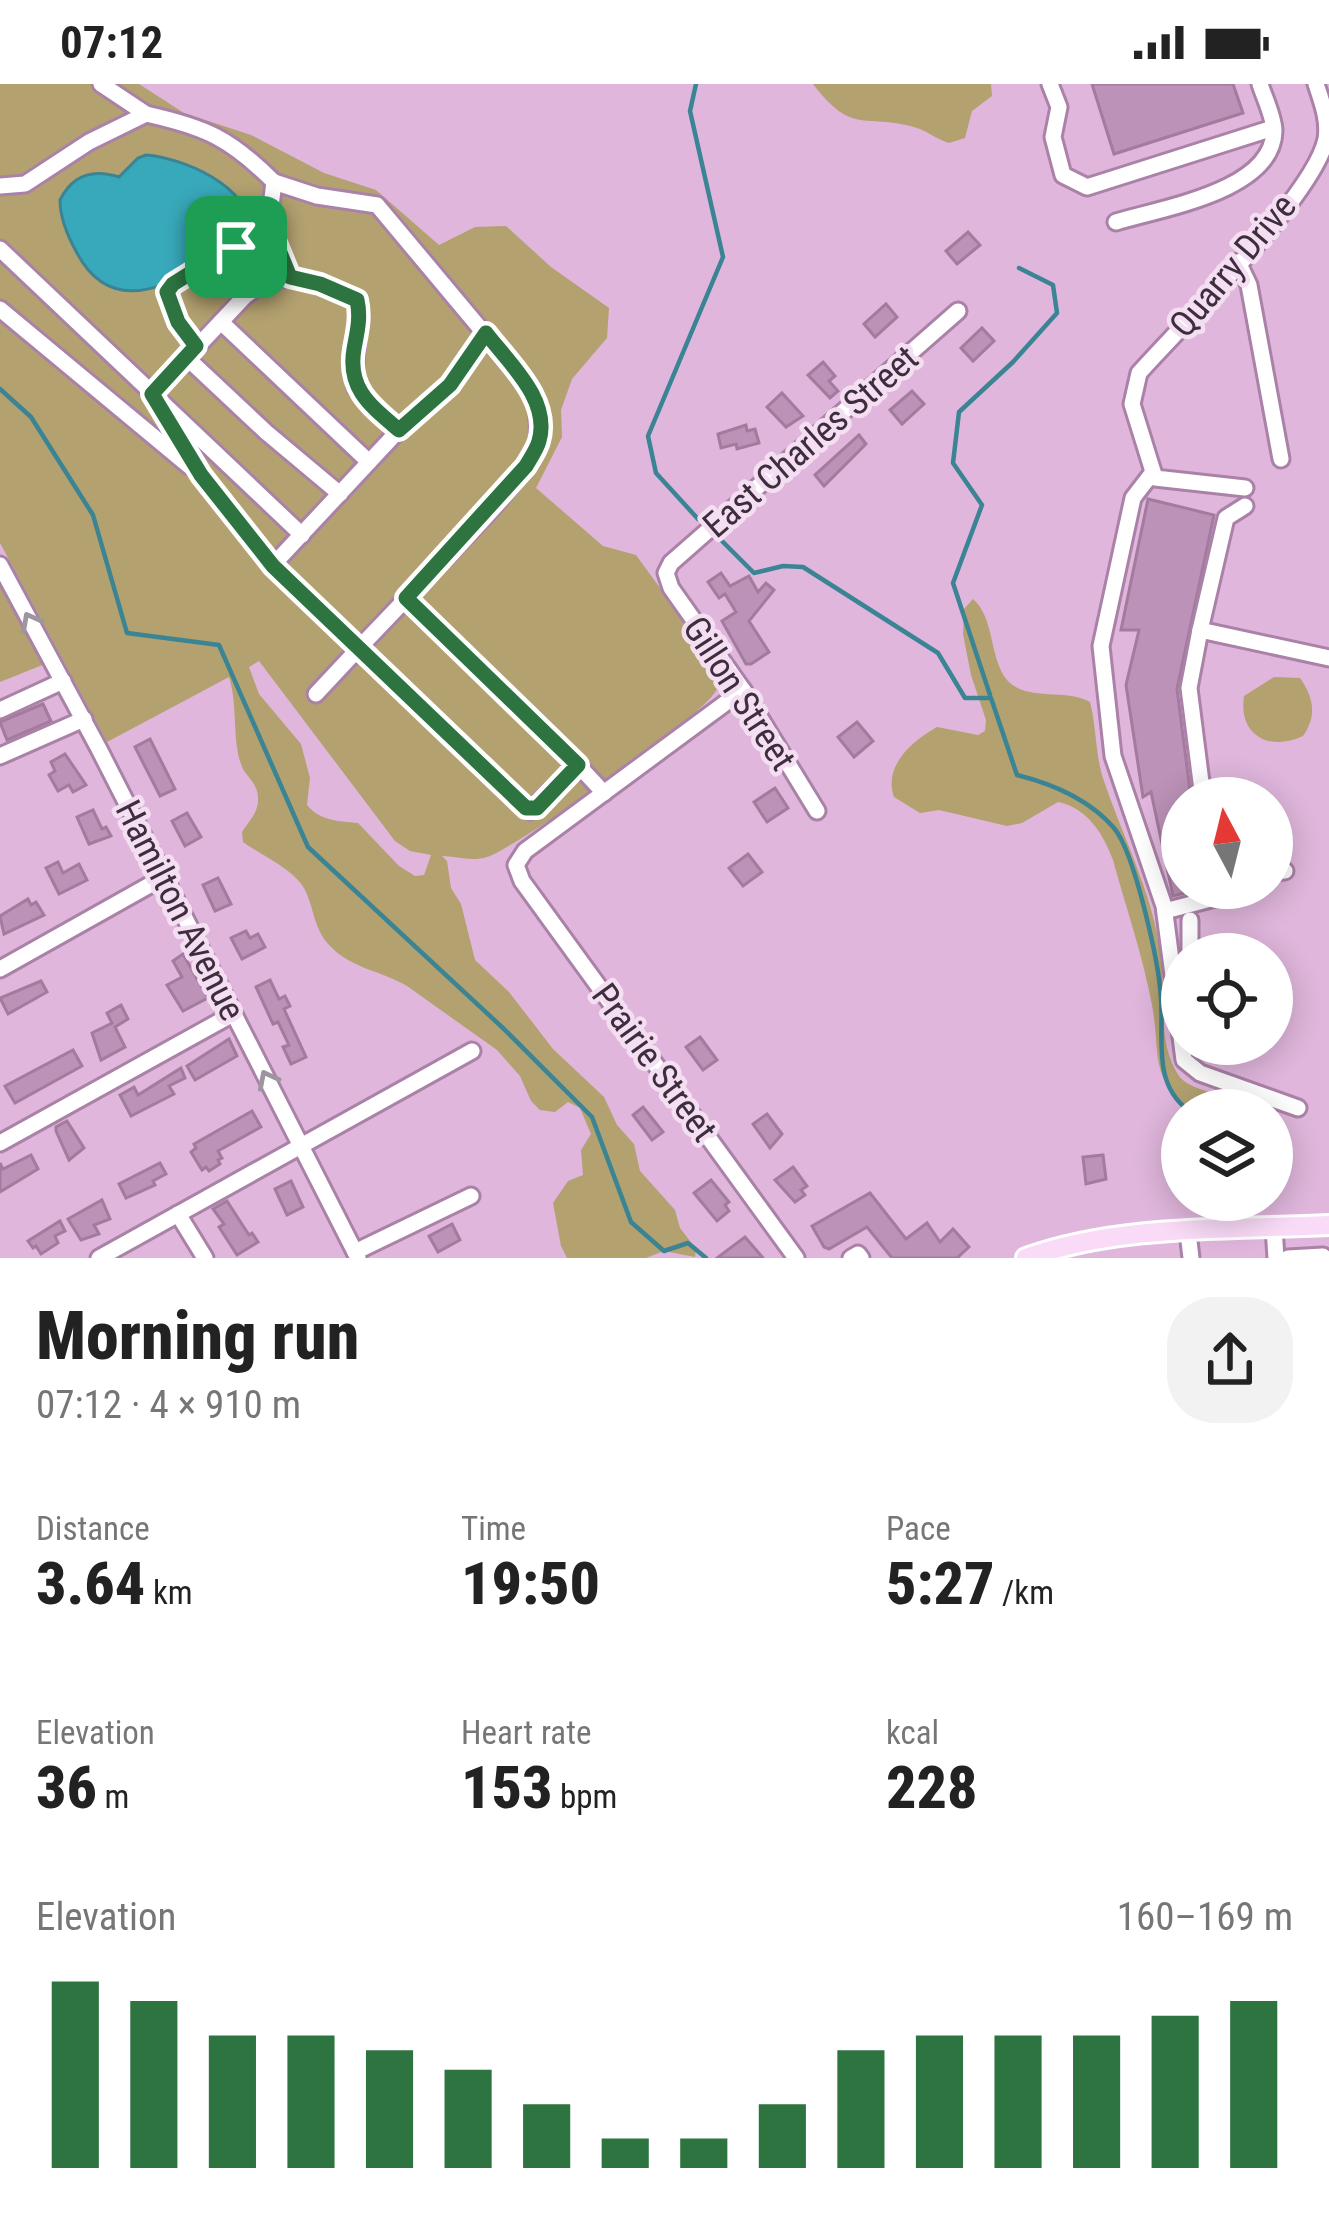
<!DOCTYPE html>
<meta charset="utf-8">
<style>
:root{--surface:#fff;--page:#f2f2f2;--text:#222;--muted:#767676;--accent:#2d7440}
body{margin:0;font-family:"Roboto Condensed",sans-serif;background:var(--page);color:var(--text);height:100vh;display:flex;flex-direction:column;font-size:45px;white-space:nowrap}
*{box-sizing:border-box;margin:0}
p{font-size:39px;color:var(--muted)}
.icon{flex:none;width:66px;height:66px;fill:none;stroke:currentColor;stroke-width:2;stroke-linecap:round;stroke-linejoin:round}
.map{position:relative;height:1174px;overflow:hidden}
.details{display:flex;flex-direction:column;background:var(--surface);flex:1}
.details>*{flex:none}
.needle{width:78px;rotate:353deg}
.tools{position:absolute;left:1161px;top:693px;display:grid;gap:24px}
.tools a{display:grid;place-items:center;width:132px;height:132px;border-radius:50%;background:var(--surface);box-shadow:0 6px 30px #0003;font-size:60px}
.pin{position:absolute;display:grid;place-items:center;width:102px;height:102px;color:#fff;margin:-51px;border-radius:24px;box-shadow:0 6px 18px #0006}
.round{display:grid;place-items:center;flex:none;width:126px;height:126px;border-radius:48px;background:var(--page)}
.summary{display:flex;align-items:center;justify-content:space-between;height:204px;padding:0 36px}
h1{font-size:66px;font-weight:800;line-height:90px}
.metrics{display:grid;grid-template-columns:repeat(3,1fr);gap:18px;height:204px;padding:12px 36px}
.metrics div{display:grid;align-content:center}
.metrics b{font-size:60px;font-weight:800}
.metrics small{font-size:33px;font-weight:400}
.metrics p{font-size:33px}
.chart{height:336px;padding:24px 36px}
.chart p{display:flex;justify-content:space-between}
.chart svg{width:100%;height:216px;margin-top:12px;stroke:var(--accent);stroke-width:6}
.status{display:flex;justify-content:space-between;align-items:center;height:84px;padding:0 60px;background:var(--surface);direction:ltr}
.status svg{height:33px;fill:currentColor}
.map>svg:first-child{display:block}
.green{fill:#b3a170;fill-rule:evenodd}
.water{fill:#38a9ba;stroke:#3a8494;stroke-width:3}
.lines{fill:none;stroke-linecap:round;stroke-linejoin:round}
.stream{stroke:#3a8494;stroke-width:4.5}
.building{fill:#bc92b8;stroke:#a37b9f;stroke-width:3}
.minor-casing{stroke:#ab82a7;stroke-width:21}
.major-casing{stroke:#fff;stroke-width:24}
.minor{stroke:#fff;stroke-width:15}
.major{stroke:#f9daf7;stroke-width:18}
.oneway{stroke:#9e969e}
.route-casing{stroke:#fff;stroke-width:24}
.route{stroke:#2d7440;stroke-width:15}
.labels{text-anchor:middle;stroke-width:9;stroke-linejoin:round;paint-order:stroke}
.street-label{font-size:36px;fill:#3e2e3d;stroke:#f4def2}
</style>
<div class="status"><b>07:12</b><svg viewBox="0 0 49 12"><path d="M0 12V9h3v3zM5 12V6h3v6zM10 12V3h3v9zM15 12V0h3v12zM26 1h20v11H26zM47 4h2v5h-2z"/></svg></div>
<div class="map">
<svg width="1329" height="1174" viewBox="0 0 1329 1174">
<rect width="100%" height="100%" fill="#e0b6dc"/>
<g class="green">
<path d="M0,0H139L184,29L251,51L324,89L376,106L439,161L475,143L506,142L551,183L609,224L607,254L572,295L561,326L562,353L536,404L603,462L636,471L714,578C718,587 721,595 717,605C708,629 516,764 487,773C471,778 456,772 442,772L447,777L451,804L461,820L475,876L509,908L553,965L604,1013L617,1041L634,1060L640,1087L675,1126L680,1144L696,1165L695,1173L664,1167L646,1174H567L561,1162L553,1119L568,1097L583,1091L581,1066L591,1050L580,1024L568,1018L555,1028L540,1026L531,1017L520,992L497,966L407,902C382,887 353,885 331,863C313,845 315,825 304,804C293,785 261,771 243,758L242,748C249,737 259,728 258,714C258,698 245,693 241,680C232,655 238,621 229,593L107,658L0,459ZM259,577L395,757L410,767L431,771L424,791L415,792L399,782L358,739C338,737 320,737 307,721L310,694L301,660L259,610L249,583Z"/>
<path d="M813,0H991L992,12L972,27L965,54L949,59C936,55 926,46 914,43C863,29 853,52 813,0Z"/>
<path d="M0,497L45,580L0,598Z"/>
<path d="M973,515C995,534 989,574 1007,596C1026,618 1067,604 1090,618C1097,645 1095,674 1105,700C1126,761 1157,818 1162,884C1165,919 1158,961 1179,992C1190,1009 1250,1016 1273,1025L1276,1033L1273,1038L1272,1026H1183C1149,981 1161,971 1152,921C1143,872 1126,824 1113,776C1103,749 1087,724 1058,718L1022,739L1007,742L939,726L920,729L894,713C883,682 912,657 937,643L978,651L985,647L986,636L971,591L963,550L964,525Z"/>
<path d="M1274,593L1300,594C1314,614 1317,632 1303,652C1269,668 1238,651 1244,612Z"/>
</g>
<path class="water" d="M146,71C183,74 248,101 250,144C203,183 119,249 77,169C68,153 60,135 60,116C73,90 94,85 119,93L138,74Z"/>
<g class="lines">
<g class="stream">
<path d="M696,0L690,27L723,173L648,352L656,389L698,435"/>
<path d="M0,305L31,333L93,431L127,549L219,561L308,763L504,945L592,1033L631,1138L664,1167L688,1159L706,1174"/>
<path d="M715,450L754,489L783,482L803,483L938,569L965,614H991L1017,691C1053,700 1089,715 1114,744C1135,769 1159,880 1161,914C1164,954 1152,999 1188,1026"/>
<path d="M990,611L953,499L982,421L953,379L959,328L1013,278L1057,229L1053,201L1019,184"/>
<path d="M1228,1116V1119"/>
</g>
</g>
<g class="building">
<path d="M1092,0H1233L1243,29L1114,70Z"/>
<path d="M968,148L980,161L957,180L946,167Z"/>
<path d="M886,220L897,233L875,253L864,240Z"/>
<path d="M982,244L994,257L973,277L961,264Z"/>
<path d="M823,278L835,292L829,297L838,307L830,314L808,291Z"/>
<path d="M912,307L924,320L902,340L890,326Z"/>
<path d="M782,309L803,332L786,343L767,323Z"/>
<path d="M746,341L747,347L755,345L759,359L737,365L736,360L721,364L718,350Z"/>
<path d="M859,351L866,360L824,402L815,391Z"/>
<path d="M1148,415L1214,431L1177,605L1191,714H1182V804H1205L1173,812L1151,708L1143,713L1126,601L1139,546H1121Z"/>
<path d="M721,489L730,502L749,492L758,508L766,499L774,506L749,537L769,568L751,580H746L722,537L736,528L725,510L719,514L708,498Z"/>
<path d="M43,620L51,637L7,656L0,638Z"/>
<path d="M857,638L873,657L854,673L838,653Z"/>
<path d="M150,655L175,705L160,712L135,663Z"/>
<path d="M65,670L86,701L73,708L69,701L58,707L49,691L55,687L51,678Z"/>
<path d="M775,704L788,724L767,738L754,718Z"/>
<path d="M93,726L102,745L106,743L111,752L89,760L77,733Z"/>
<path d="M187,729L201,753L185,762L172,737Z"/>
<path d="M748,770L762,788L743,802L729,784Z"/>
<path d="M58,778L63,789L79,780L87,796L59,810L46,784Z"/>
<path d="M218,794L231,820L215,827L203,801Z"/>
<path d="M28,815L31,821L36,818L44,831L4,850L0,832Z"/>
<path d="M246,847L250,854L258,850L265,863L242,875L231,854Z"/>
<path d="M183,870L208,914L183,927L167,901L182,893L173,877Z"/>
<path d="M270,896L279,915L285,912L290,922L284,925L306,973L291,980L283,963L289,961L278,938L273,940L256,903Z"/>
<path d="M41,897L47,908L8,930L0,914Z"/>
<path d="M121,921L128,935L115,943L125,963L101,976L92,949L112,939L107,929Z"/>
<path d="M700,953L717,976L703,986L686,963Z"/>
<path d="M229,955L237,972L195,996L187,982Z"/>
<path d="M73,966L82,982L15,1019L5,1002Z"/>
<path d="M181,984L185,994L169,1002L174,1010L131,1032L120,1011L134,1003L138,1011Z"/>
<path d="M643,1023L663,1048L652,1056L633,1031Z"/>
<path d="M252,1027L261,1043L218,1067L222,1074L218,1076L220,1080L209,1087L206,1083L202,1086L191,1068L196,1064L194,1060Z"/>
<path d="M767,1030L782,1050L770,1064L753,1040Z"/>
<path d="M67,1037L84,1064L69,1076L56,1047V1043Z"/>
<path d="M31,1071L38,1085L0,1108V1079L3,1085Z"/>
<path d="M1103,1071L1106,1095L1086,1100L1083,1073Z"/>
<path d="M160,1079L166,1090L153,1097L155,1101L126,1114L119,1100Z"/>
<path d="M793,1083L807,1102L801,1106L805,1111L795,1118L775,1096Z"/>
<path d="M711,1096L729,1118L725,1121L729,1127L717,1137L694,1109Z"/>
<path d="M291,1097L303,1123L287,1131L275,1105Z"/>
<path d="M870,1109L906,1155L927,1139L940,1158L953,1145L969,1163L957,1174H892L867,1143L829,1165L824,1163L812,1142Z"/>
<path d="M102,1116L110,1135L94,1141L99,1150L81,1156L68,1135Z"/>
<path d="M227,1117L249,1151L252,1149L258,1158L237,1171L219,1143L224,1140L213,1125Z"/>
<path d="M60,1137L65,1147L55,1152L58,1159L41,1170L36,1162L33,1164L28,1157Z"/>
<path d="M452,1140L460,1156L438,1168L429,1152Z"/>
<path d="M745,1153L763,1174H717Z"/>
</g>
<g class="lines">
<defs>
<g id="minor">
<path d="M101,0L146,30"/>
<path d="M1050,0L1059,23L1053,53L1063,91L1087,103L1273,44"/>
<path d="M274,98L317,112L377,121L530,304L537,321L539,357L526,383L489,428L359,564L273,481L201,391L153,310L245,212L261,201L290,193"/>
<path d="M0,102L25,100L89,58L146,30C205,43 230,54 274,98L270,130L264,143L173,199L167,209L178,237L196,262"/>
<path d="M1116,138C1162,124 1273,107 1274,47C1274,33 1264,13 1260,0"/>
<path d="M264,143L274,155L290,193L320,200L357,216C363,245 351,274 356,304L399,346"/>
<path d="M0,165L302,451"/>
<path d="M1238,178L1249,201L1281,375"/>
<path d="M0,225L189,382"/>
<path d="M221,238L369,378"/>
<path d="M186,273L266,348L340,410"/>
<path d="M1153,388L1133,414L1101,562L1113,672L1164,822L1184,976L1200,989L1298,1024"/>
<path d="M1245,404L1155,394L1132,320L1139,289C1181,242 1315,110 1326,55C1329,36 1322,18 1316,0"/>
<path d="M1245,422L1226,434L1200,546L1329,574"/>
<path d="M0,481L99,665L358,1174"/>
<path d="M273,481L399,346L450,301L486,249"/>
<path d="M1200,546L1189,604L1203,714"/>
<path d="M743,606L525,767L516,781L522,797L796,1174"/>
<path d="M316,610L359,564L530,727L578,681L406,515"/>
<path d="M0,626L63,597"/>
<path d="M0,672L84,635"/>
<path d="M578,681L604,709"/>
<path d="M817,727L743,606L671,504L666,489L671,479L958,227"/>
<path d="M1272,788L1285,787"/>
<path d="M1165,827L1222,812V804"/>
<path d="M1190,836V870"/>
<path d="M0,885L164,793"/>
<path d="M0,1059L233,930"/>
<path d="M178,1130L205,1174"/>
<path d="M1274,1144L1276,1174"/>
<path d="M1188,1148L1191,1174"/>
<path d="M355,1168L471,1112"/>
<path d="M99,1174L472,967"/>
<path d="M851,1174L858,1170L861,1174"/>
<path d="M1288,1174L1323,1172"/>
</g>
<path id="major" d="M1026,1174C1121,1140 1229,1146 1329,1141"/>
</defs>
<use href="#minor" class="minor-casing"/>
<use href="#major" class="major-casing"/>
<use href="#minor" class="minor"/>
<use href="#major" class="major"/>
</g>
<defs><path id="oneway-chevron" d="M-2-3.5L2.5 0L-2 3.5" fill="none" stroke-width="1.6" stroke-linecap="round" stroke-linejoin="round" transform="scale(3)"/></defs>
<g class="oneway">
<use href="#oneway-chevron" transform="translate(30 537) rotate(-118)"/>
<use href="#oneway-chevron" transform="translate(267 995) rotate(-117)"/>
</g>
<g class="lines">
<defs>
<path id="route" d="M264,143L274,154L290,193L320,200L357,216C361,234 357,248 354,265C347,305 371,322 399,346L450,301L486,249C509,279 551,316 539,357C537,365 530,375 526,382L406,514L578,681L537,724H526L273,482L201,391L152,310L196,262L178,238L167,208L173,200Z"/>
</defs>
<use href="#route" class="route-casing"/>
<use href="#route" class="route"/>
</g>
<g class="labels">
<g class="street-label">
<text transform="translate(1232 181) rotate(-50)" y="13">Quarry Drive</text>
<text transform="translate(810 357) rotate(-41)" y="13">East Charles Street</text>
<text transform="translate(740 609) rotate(57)" y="13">Gillon Street</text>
<text transform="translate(181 826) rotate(63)" y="13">Hamilton Avenue</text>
<text transform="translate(655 978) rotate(54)" y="13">Prairie Street</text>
</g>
</g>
</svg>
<div class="tools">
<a><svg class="needle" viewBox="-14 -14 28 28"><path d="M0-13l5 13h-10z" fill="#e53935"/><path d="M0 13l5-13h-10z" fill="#767676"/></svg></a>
<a><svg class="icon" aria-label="locate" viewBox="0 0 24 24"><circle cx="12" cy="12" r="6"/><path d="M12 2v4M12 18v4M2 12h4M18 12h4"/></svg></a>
<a><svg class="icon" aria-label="layers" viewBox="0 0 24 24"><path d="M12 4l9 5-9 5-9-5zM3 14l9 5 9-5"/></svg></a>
</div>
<div class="pin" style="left:236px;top:163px;background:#1e9e55"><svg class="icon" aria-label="arrive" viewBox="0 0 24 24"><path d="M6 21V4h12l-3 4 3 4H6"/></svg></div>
</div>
<section class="details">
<div class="summary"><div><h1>Morning run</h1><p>07:12 · 4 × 910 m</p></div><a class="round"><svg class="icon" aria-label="share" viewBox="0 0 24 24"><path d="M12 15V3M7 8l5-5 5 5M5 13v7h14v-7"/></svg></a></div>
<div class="metrics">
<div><p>Distance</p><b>3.64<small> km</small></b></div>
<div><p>Time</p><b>19:50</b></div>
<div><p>Pace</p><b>5:27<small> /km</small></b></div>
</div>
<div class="metrics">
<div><p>Elevation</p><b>36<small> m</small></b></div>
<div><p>Heart rate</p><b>153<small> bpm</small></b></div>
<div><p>kcal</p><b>228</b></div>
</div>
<div class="chart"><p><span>Elevation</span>160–169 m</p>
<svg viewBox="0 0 160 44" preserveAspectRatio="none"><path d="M5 44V6M15 44V10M25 44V17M35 44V17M45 44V20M55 44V24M65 44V31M75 44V38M85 44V38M95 44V31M105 44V20M115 44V17M125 44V17M135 44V17M145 44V13M155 44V10"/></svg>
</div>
</section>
